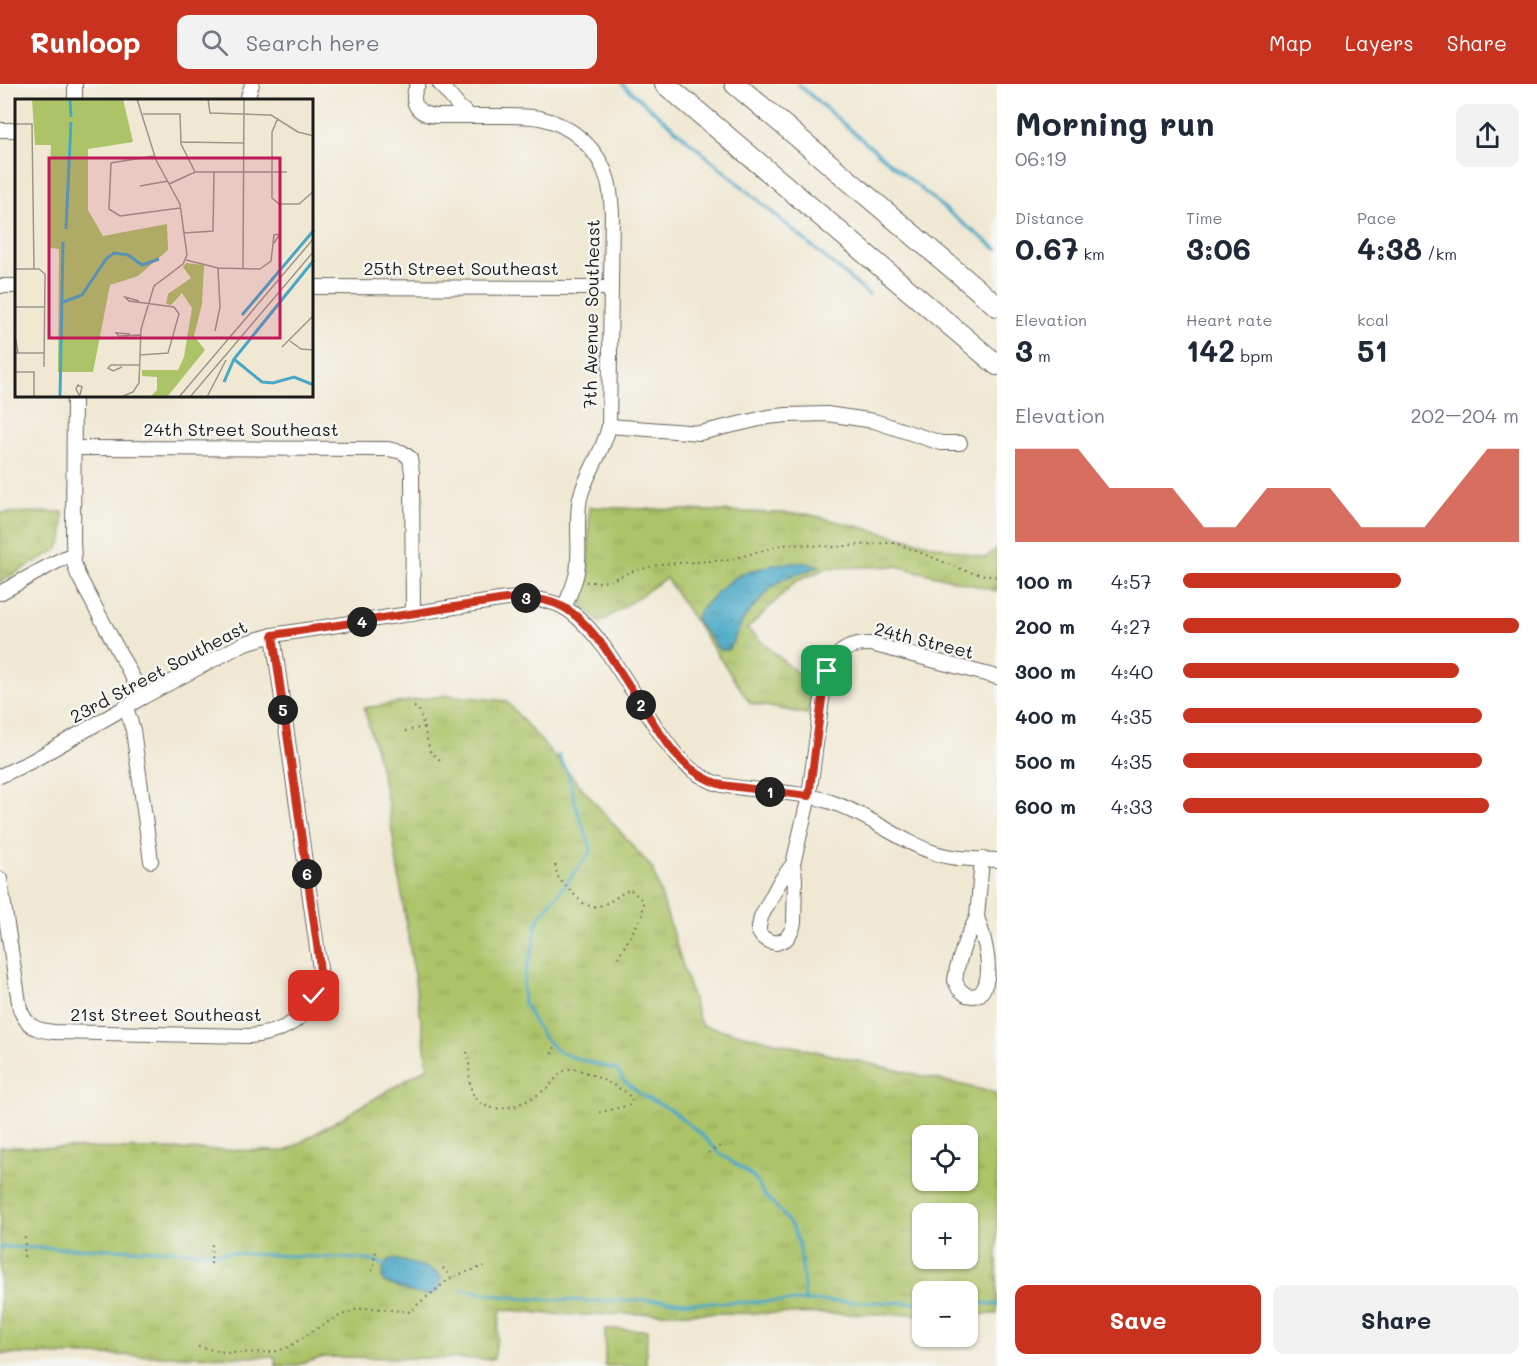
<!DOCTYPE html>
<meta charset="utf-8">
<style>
:root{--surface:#fff;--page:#f2f2f3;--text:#1f2937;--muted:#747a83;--accent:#c8321e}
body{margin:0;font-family:Mali,sans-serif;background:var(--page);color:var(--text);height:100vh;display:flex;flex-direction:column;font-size:22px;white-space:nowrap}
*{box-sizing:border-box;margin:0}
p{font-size:20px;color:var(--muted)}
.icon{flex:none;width:33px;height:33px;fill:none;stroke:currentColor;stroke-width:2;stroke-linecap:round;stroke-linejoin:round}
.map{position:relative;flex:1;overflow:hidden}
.panel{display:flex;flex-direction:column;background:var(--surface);width:540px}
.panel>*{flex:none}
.buttons{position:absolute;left:912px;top:1041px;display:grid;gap:12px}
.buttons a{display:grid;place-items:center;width:66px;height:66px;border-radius:12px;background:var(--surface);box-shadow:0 2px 4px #0004;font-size:30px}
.pin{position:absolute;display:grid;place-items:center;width:51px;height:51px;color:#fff;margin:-26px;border-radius:12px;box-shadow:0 3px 9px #0006}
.km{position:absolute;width:30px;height:30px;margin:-15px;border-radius:50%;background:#222;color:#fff;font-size:16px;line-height:30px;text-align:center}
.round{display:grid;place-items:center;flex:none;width:63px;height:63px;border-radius:12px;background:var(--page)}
.overview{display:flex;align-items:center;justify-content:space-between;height:102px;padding:0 18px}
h1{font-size:33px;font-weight:700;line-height:45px}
.figures{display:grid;grid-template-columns:repeat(3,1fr);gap:9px;height:102px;padding:6px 18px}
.figures div{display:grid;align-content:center}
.figures b{font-size:30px;font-weight:700}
.figures small{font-size:16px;font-weight:400}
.figures p{font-size:16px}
.chart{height:168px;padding:12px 18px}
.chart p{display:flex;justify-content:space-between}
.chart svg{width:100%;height:108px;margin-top:6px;fill:var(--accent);opacity:.7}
.primary-button{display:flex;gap:12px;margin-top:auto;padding:12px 18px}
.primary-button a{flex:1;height:69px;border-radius:12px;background:var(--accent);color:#fff;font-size:24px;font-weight:700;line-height:69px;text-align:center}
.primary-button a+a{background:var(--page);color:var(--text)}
ul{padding:0 18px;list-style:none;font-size:20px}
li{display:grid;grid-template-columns:96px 72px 1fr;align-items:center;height:45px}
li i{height:15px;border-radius:8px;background:var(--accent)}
header{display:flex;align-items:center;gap:36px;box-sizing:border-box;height:84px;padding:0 30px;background:var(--accent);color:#fff}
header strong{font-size:28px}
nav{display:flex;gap:33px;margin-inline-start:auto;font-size:21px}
.search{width:420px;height:54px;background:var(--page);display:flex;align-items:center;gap:15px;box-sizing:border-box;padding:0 21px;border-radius:12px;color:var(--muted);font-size:22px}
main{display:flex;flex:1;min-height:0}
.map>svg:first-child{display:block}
.grass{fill:url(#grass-tufts);stroke:#647042;stroke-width:1.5;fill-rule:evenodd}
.water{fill:url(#water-ripples);stroke:#326271;stroke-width:1.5}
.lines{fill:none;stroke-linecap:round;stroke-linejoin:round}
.stream{stroke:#47a7c6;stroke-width:3}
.minor-casing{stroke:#66635c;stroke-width:16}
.highway-casing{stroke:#66635c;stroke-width:22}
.path{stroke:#66635c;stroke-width:2;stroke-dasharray:1.5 4.5;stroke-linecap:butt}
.minor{stroke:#fff;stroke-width:14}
.highway{stroke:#fff;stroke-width:20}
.route-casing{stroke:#fff;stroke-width:12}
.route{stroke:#c8321e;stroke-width:8}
.labels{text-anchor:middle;stroke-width:5;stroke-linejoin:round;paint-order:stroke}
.street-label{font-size:18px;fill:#1c1c1c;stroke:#f6f6f2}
.inset-river{fill:none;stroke:#47a7c6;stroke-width:3}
.inset-road{fill:none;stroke:#9b968a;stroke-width:1.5}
.view{fill:#c2185b;fill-opacity:0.15;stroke:#c2185b;stroke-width:3}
.inset-edge{fill:none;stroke:#1c1c1c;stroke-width:3}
</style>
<header>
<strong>Runloop</strong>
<div class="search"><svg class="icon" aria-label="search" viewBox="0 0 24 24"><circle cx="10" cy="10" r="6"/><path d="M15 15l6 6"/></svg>Search here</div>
<nav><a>Map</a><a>Layers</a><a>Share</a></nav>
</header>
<main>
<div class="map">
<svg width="997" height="1282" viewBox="0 0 997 1282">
<defs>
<pattern id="grass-tufts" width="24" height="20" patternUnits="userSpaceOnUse" patternTransform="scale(1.5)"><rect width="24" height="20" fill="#acc367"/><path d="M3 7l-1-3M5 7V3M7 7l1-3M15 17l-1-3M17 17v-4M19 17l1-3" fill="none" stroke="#93a759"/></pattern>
<pattern id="water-ripples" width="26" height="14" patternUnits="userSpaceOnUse" patternTransform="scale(1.5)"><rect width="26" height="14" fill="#47a7c6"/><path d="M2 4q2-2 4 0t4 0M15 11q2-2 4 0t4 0" fill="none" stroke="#3a87a0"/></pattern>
</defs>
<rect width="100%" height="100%" fill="#f6f6f2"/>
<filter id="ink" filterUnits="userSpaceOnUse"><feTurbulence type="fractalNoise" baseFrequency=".0167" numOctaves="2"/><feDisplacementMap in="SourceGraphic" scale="12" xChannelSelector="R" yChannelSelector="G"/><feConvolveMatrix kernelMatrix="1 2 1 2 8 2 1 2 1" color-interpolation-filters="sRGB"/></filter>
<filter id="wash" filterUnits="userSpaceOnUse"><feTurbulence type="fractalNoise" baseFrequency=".008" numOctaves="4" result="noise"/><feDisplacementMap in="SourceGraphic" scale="24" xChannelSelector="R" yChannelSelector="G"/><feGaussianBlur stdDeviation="1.35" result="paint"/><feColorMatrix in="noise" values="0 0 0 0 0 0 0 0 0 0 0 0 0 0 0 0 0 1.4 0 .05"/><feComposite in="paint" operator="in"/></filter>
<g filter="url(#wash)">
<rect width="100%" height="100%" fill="#f0e8d3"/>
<g class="grass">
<path d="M589,423L807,430L985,474L997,464V507L896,482L827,484L795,498L747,545L812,602L808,630L750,619L666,494L600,539L582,521L580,513L586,493L588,481Z"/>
<path d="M63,428V455L58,465L0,498V429Z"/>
<path d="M447,611L506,617L653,785L701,941L997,1009V1230H968V1208H922V1230L665,1229L583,1231L549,1230L501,1225L494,1275L324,1273L294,1282H276L275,1273L0,1270V1063L286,1067L428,983L388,720L378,674L364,624ZM922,1052H968V1096H922ZM922,1130H968V1174H922Z"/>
<path d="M605,1245L647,1246L646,1282H605Z"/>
</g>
<g class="water">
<path d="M783,479H807L820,482L782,496L771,504L744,534L733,558L728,566H720L697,538L696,533L697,530C710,516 724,499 740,491C753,485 769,482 783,479Z"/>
<path d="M394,1175C405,1178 432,1183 439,1191C442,1194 441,1197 441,1201C440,1205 436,1209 431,1210C417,1213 398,1203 384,1198L382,1194L384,1183L389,1176Z"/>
</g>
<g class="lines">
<g class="stream">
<path d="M622,0L869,211"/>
<path d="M798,0L854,49L956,134L997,165"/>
<path d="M558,671L568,690L577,726L591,763L590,769L542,830L536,840L535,856L525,890L523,905L524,919L532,935L543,952L556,966L572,973L617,986L623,996L642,1011L671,1026L701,1050L719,1069L747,1088L756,1096L763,1109L782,1129L794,1146L800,1165L803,1190L805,1217"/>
<path d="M0,1163L163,1166L360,1175L375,1177L387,1182"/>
<path d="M462,1205L506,1213L535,1215L591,1217L660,1216L695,1219L805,1217L922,1219"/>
<path d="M968,1219L997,1220"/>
</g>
</g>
</g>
<g filter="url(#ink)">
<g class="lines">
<defs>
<g id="minor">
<path d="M418,0C408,19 418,31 437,32C456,32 475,32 493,32C509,32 524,31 540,34C572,41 599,65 608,97C611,108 611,118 612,129L609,342C603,370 586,389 580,414C575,438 581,464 577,488C575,500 569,511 565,522"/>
<path d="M440,0L460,24L470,32"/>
<path d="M75,16V0"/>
<path d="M247,16L252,0"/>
<path d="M0,46H16"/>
<path d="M0,202H16"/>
<path d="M312,203L610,204"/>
<path d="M74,312L73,456L74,479L78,491L143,613"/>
<path d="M609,342L700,349L768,333L787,331L827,330L874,337L941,359H960"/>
<path d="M74,364L388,365L402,368L410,374L412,389L413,530"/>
<path d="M0,509L54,479L73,470"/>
<path d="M126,623L133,646L151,777"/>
<path d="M0,692L32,677L143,613L245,559L273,551L506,515C556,510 575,525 604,563C617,582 629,602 642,621C663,654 682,690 722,701C758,708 796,706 831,718C868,730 900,758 938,770C957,776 977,775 997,776"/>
<path d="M793,780L779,799L761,833L759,843V848L762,853L769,857L776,859L786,855L792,846L794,839L795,794L793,780L809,712L824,600C830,574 842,559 871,560L997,593"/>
<path d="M0,795L20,925C27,943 36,946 54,948L250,952C290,948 319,928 320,885L273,551"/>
<path d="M977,833C984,853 996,892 980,910L973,912L966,911L959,905L955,897L957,884L965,858L977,833L982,775"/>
</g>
<g id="highway">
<path d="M665,0L997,281"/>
<path d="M735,0L997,222"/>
</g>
</defs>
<use href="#minor" class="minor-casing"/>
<use href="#highway" class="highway-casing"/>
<g class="path">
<path d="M586,498H600L609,497L630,488L661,480L729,476L781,461L793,460L833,463L886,459H896L969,488L997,493"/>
<path d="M414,623L417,624L420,628L430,667L440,676"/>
<path d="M405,647L425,643"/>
<path d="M555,781C558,799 561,796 572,808C575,811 579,816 582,818C598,831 616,812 630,805L643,817V830L616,877"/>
<path d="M467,968C472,982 466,1001 475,1013C493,1037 528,1018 546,1005C555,998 559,986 571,985C583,984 614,1002 626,1008L632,1015L630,1021L597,1029"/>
<path d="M552,970L556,960"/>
<path d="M708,1069L720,1062"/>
<path d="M24,1173L25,1152"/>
<path d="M211,1180L212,1158"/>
<path d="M443,1184L452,1193"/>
<path d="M372,1187L376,1167"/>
<path d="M198,1263L229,1269L274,1268L289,1263L314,1246L335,1234L357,1225L372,1224L411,1228L418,1220L452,1193L484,1182"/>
</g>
<use href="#minor" class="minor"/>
<use href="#highway" class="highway"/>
</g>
</g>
<g class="lines" filter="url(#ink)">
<defs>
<path id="route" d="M314,912L320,893L319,875L273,551L506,515C556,510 575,525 604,563C617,582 629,602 642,621C663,654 682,689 722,701L809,712L824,600L827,587"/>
</defs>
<use href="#route" class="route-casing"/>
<use href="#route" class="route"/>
</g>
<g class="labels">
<g class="street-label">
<text x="461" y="191">25th Street Southeast</text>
<text transform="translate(592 230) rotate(-89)" y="6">7th Avenue Southeast</text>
<text x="241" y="352">24th Street Southeast</text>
<text transform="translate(924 557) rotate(14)" y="6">24th Street</text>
<text transform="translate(159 588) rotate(-28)" y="6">23rd Street Southeast</text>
<text x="166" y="937">21st Street Southeast</text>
</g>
</g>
<g transform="translate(15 15)">
<rect width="298" height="298" fill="#f0e8d3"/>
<path d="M17,0H108L118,43L73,50V111L88,137L152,125L153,151L123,177L95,186L78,273H43L44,150L35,149L33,109L36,46H20ZM171,164L189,166L187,205L179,237L190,251L152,298H135L142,291V278L127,277V271H163L169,258L177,209L167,194L156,206L151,205L153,195L176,179L168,168Z" fill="#acc367"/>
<path class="inset-river" d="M55,0L56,18M51,130L56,23M46,204L67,196L91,160L99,154L113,156L127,166L144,160M227,216L299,131M220,261L247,283L258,284L279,278L299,286M209,283L219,260L299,161M45,298L48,143"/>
<path class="inset-road" d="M193,0L195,14L256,16L283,33L299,37M128,15H165L166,45L180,73M263,19L257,33V99L264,105H284L299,92M0,25H17L19,170M166,43L228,44M139,57L96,64L94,110L105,117L165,109M154,85L180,73H272M125,87L153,82M169,134L198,132L199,73M171,161L203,169L245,170L256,162L259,136L265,135L259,144M228,169L229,0M0,170H24L30,175L29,268M124,202L110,198L114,202L159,208L164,215L153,254L125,256M0,208H29M200,232L205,208L203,169M115,235L101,234L104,237L125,236M0,236L3,254M275,242L286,250L299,251M267,248L299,216M0,254H29M107,268L98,272L93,269L96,266H125M0,273H19V297M65,296L67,288L63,286L61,290L65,298M106,298L118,293L124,284L126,230L139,187L168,165L172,156L165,105L141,61L122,0M164,298L299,139M175,298L299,152M192,298L211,261"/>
<path class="view" d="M34,59H265V239H34Z"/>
<rect width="298" height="298" class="inset-edge"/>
</g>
</svg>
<div class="buttons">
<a><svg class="icon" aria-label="locate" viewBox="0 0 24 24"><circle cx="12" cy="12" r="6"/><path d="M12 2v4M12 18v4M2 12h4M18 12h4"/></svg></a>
<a>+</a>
<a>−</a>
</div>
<div class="pin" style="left:827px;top:587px;background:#1e9e55"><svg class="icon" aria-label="arrive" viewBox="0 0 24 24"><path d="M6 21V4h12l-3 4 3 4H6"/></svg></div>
<div class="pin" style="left:314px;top:912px;background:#d93025"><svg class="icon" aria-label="check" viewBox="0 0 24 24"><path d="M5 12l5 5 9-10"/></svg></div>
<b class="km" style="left:770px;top:708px">1</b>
<b class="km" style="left:641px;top:621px">2</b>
<b class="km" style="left:526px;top:514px">3</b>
<b class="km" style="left:362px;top:538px">4</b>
<b class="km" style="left:283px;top:626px">5</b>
<b class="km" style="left:307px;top:790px">6</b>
</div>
<section class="panel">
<div class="overview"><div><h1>Morning run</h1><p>06:19</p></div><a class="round"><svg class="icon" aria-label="share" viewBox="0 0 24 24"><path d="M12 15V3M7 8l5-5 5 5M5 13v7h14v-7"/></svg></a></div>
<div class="figures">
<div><p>Distance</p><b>0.67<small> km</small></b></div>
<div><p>Time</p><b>3:06</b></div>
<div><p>Pace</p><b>4:38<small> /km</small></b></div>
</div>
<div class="figures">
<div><p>Elevation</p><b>3<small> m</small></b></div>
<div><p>Heart rate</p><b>142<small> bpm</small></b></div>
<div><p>kcal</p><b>51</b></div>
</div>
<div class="chart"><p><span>Elevation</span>202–204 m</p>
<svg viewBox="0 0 160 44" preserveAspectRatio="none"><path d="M0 44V6L10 6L20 6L30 22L40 22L50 22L60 38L70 38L80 22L90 22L100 22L110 38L120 38L130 38L140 22L150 6L160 6V44z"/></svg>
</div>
<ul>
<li><b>100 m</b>4:57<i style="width:65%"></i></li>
<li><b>200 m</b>4:27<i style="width:100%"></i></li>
<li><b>300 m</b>4:40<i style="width:82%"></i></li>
<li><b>400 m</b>4:35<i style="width:89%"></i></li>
<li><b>500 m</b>4:35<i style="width:89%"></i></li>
<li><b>600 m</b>4:33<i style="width:91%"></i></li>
</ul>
<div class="primary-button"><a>Save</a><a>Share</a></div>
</section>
</main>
